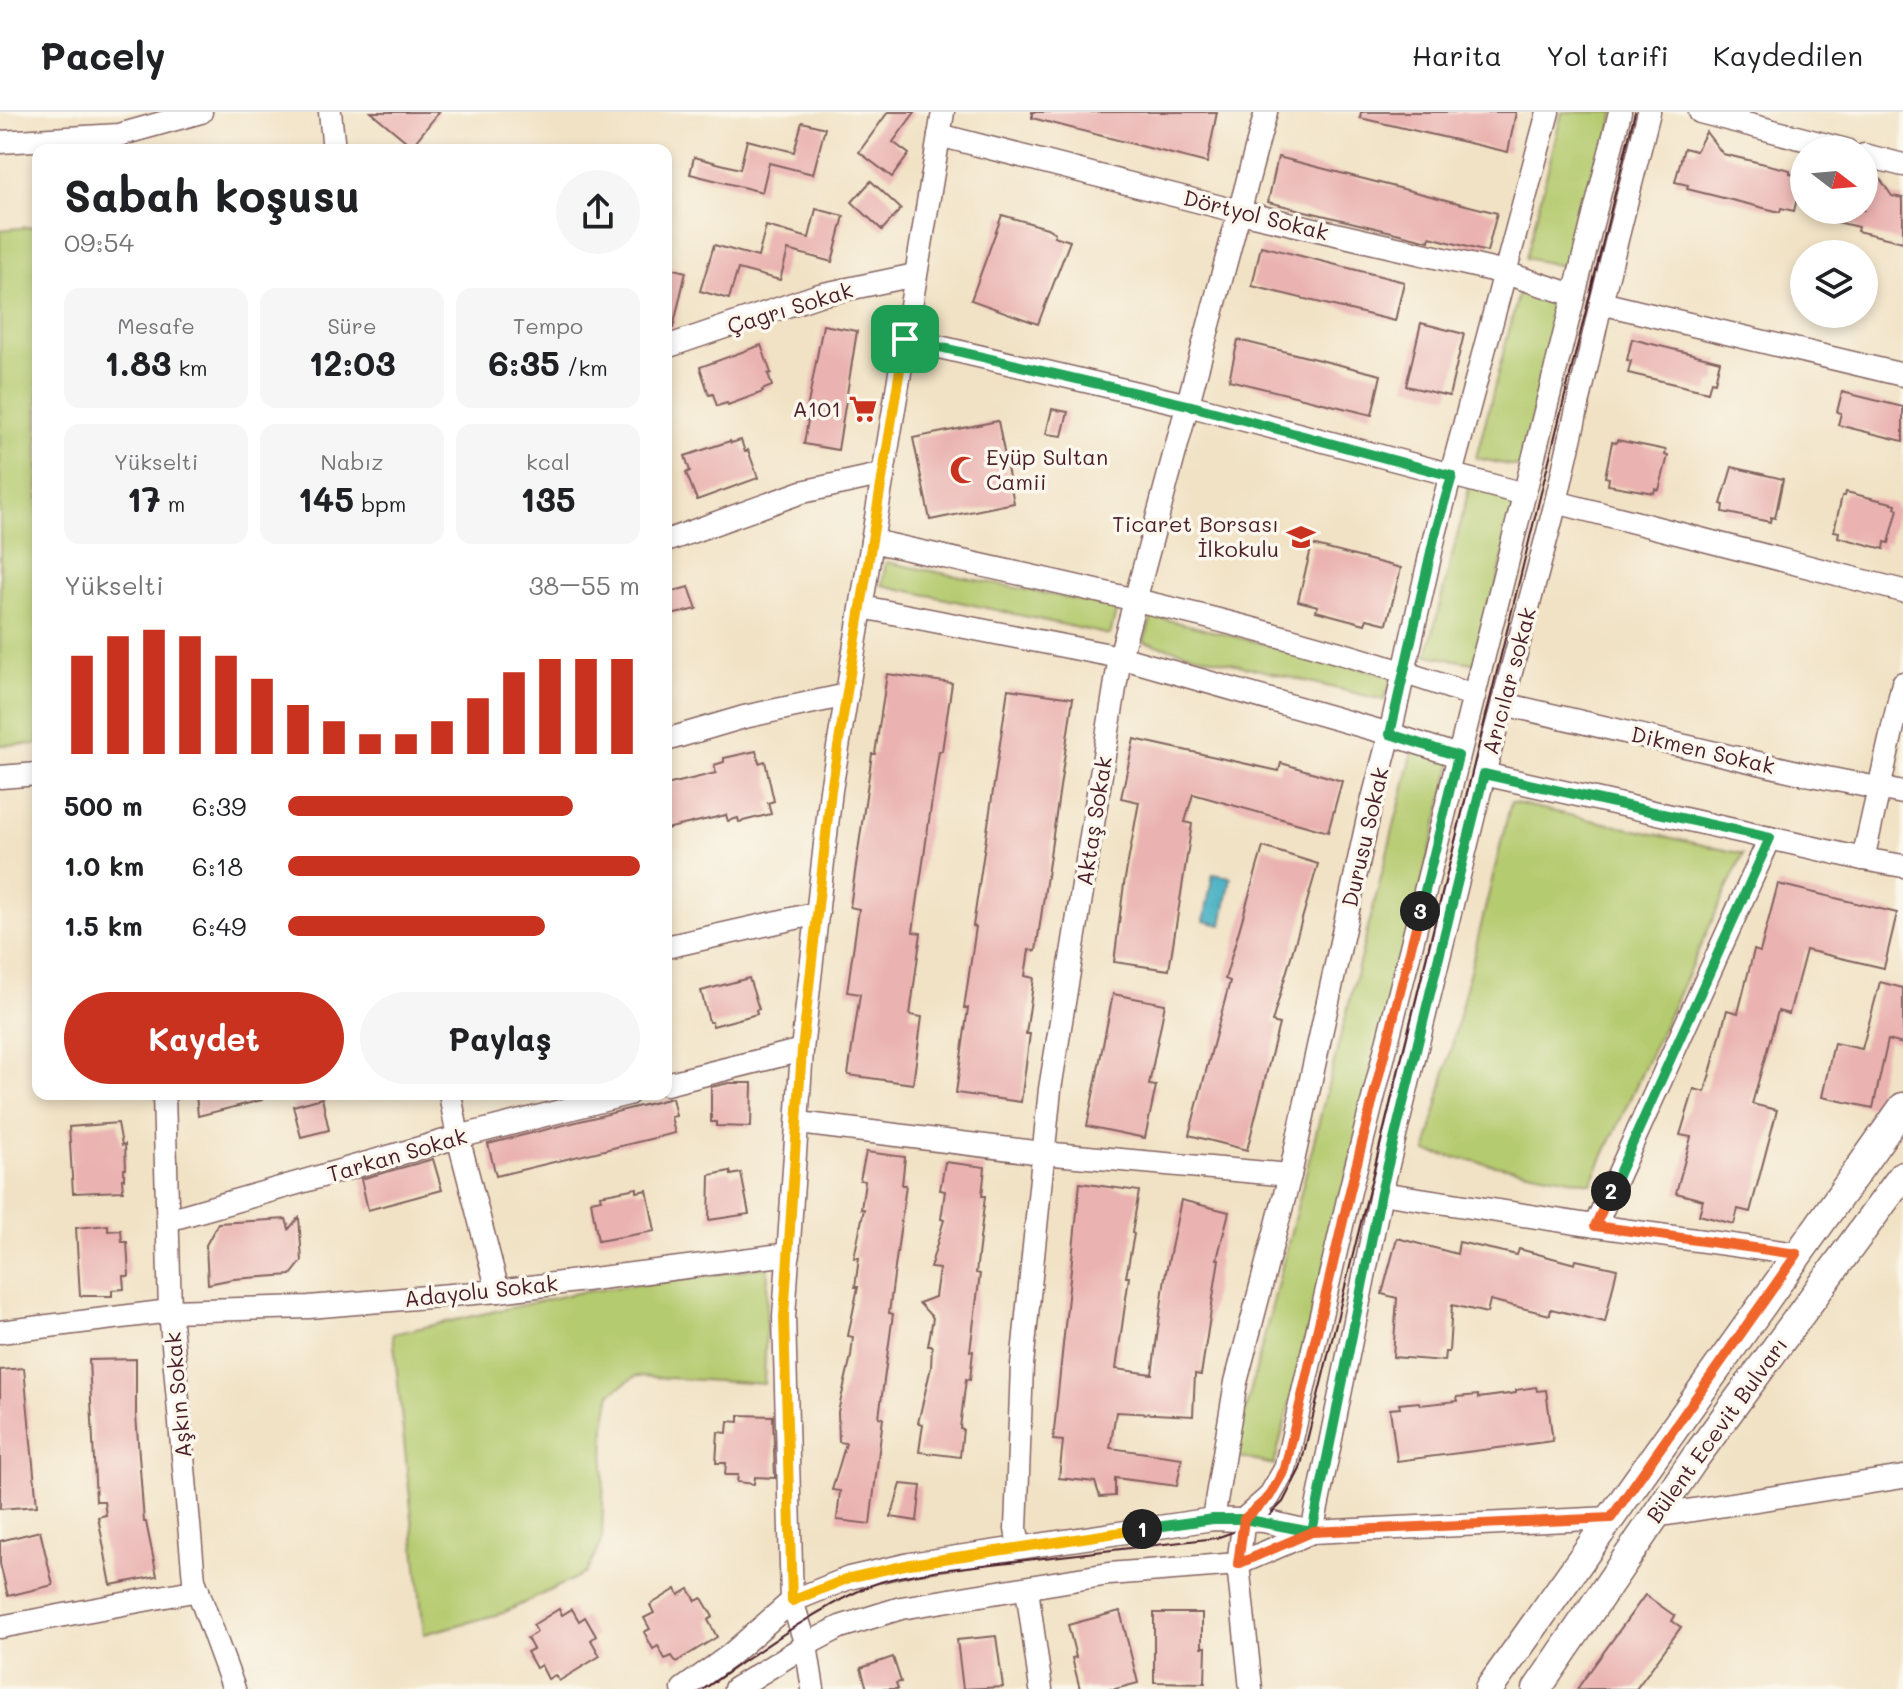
<!DOCTYPE html>
<html lang="tr">
<meta charset="utf-8">
<style>
:root{--surface:#fff;--page:#f6f6f6;--text:#202124;--muted:#757577;--line:#e0e0e0;--accent:#c8321e}
body{margin:0;font-family:Mali,sans-serif;background:var(--page);color:var(--text);height:100vh;display:flex;flex-direction:column;font-size:30px;white-space:nowrap}
*{box-sizing:border-box;margin:0}
p{font-size:26px;color:var(--muted)}
.icon{flex:none;width:44px;height:44px;fill:none;stroke:currentColor;stroke-width:2;stroke-linecap:round;stroke-linejoin:round}
.map{position:relative;flex:1;overflow:hidden}
.drawer{position:absolute;left:32px;top:32px;width:640px;height:956px;display:flex;flex-direction:column;background:var(--surface);border-radius:16px;box-shadow:0 4px 12px #0003}
.drawer>*{flex:none}
.needle{width:52px;rotate:106deg}
.fabs{position:absolute;left:1790px;top:24px;display:grid;gap:16px}
.fabs a{display:grid;place-items:center;width:88px;height:88px;border-radius:50%;background:var(--surface);box-shadow:0 4px 12px #0003;font-size:40px}
.pin{position:absolute;display:grid;place-items:center;width:68px;height:68px;color:#fff;margin:-34px;border-radius:16px;box-shadow:0 4px 12px #0006}
.km{position:absolute;width:40px;height:40px;margin:-20px;border-radius:50%;background:#222;color:#fff;font-size:22px;line-height:40px;text-align:center}
.round{display:grid;place-items:center;flex:none;width:84px;height:84px;border-radius:42px;background:var(--page)}
.summary{display:flex;align-items:center;justify-content:space-between;height:136px;padding:0 32px}
h1{font-size:44px;font-weight:700;line-height:60px}
.stats{display:grid;grid-template-columns:repeat(3,1fr);gap:12px;height:136px;padding:8px 32px}
.stats div{display:grid;align-content:center;border-radius:16px;background:var(--page);text-align:center}
.stats b{font-size:34px;font-weight:700}
.stats small{font-size:22px;font-weight:400}
.stats p{font-size:22px}
.chart{height:224px;padding:16px 32px}
.chart p{display:flex;justify-content:space-between}
.chart svg{width:100%;height:144px;margin-top:8px;stroke:var(--accent);stroke-width:6}
.button{display:flex;gap:16px;margin-top:auto;padding:16px 32px}
.button a{flex:1;height:92px;border-radius:48px;background:var(--accent);color:#fff;font-size:32px;font-weight:700;line-height:92px;text-align:center}
.button a+a{background:var(--page);color:var(--text)}
ul{padding:0 32px;list-style:none;font-size:26px}
li{display:grid;grid-template-columns:128px 96px 1fr;align-items:center;height:60px}
li i{height:20px;border-radius:10px;background:var(--accent)}
header{display:flex;align-items:center;gap:48px;box-sizing:border-box;height:112px;padding:0 40px;background:var(--surface);border-bottom:2px solid var(--line)}
header strong{font-size:38px}
nav{display:flex;gap:44px;margin-inline-start:auto;font-size:28px}
.map>svg:first-child{display:block}
.green{fill:#b5cb6f;stroke:#80754d;stroke-width:2}
.water{fill:#44b0c2;stroke:#476876;stroke-width:2}
.building{fill:#eab2b0}
.lines{fill:none;stroke-linecap:round;stroke-linejoin:round}
.minor-casing{stroke:#846361;stroke-width:25}
.major-casing{stroke:#846361;stroke-width:31}
.minor{stroke:#fff;stroke-width:22}
.major{stroke:#fff;stroke-width:28}
.tram{stroke:#4a1f2b;stroke-width:2}
.split-1-casing{stroke:#fff;stroke-width:16}
.split-2-casing{stroke:#fff;stroke-width:16}
.split-3-casing{stroke:#fff;stroke-width:16}
.split-4-casing{stroke:#fff;stroke-width:16}
.split-1{stroke:#f5b400;stroke-width:10}
.split-2{stroke:#22a559;stroke-width:10}
.split-3{stroke:#f0652b;stroke-width:10}
.split-4{stroke:#22a559;stroke-width:10}
.labels{text-anchor:middle;stroke-width:7;stroke-linejoin:round;paint-order:stroke}
.street-label{font-size:22px;fill:#4a1f2b;stroke:#fbf7ec}
.poi-label{font-size:22px;fill:#4a1f2b;stroke:#fbf7ec;text-anchor:end}
</style>
<header>
<strong>Pacely</strong>
<nav><a>Harita</a><a>Yol tarifi</a><a>Kaydedilen</a></nav>
</header>
<div class="map">
<svg width="1903" height="1577" viewBox="0 0 1903 1577">
<rect width="100%" height="100%" fill="#fbf7ec"/>
<filter id="ink" filterUnits="userSpaceOnUse"><feTurbulence type="fractalNoise" baseFrequency=".0125" numOctaves="2"/><feDisplacementMap in="SourceGraphic" scale="16" xChannelSelector="R" yChannelSelector="G"/><feConvolveMatrix kernelMatrix="1 2 1 2 8 2 1 2 1" color-interpolation-filters="sRGB"/></filter>
<filter id="wash" filterUnits="userSpaceOnUse"><feTurbulence type="fractalNoise" baseFrequency=".006" numOctaves="4" result="noise"/><feDisplacementMap in="SourceGraphic" scale="32" xChannelSelector="R" yChannelSelector="G"/><feGaussianBlur stdDeviation="1.8" result="paint"/><feColorMatrix in="noise" values="0 0 0 0 0 0 0 0 0 0 0 0 0 0 0 0 0 1.4 0 .05"/><feComposite in="paint" operator="in"/></filter>
<g filter="url(#wash)">
<rect width="100%" height="100%" fill="#f1e2c5"/>
<g class="green">
<path d="M1562,0H1615L1575,157L1526,146Z"/>
<path d="M38,114V632L0,633V118Z"/>
<path d="M1520,176L1565,188L1524,356L1476,346Z"/>
<path d="M1470,373L1517,386L1478,552L1427,543Z"/>
<path d="M886,450L1117,496L1110,523L882,473Z"/>
<path d="M1152,504L1393,564L1384,588L1144,530Z"/>
<path d="M1413,639L1453,648L1274,1353L1234,1344Z"/>
<path d="M1511,690L1743,742L1591,1071L1426,1040Z"/>
<path d="M768,1155L764,1272L636,1264L611,1281L605,1313L602,1430L586,1461L503,1501L424,1522L393,1222L576,1181Z"/>
</g>
<path class="water" d="M1213,762L1231,765L1222,813L1204,809Z"/>
<g id="blocks">
<g class="building">
<path d="M371,0H439L412,34Z"/>
<path d="M888,0H915L893,30L909,42L892,65L859,40Z"/>
<path d="M1032,0H1217L1207,51L1032,6Z"/>
<path d="M1361,0H1516L1508,40L1360,6Z"/>
<path d="M802,10L825,16L813,62L769,51L762,80L690,62L694,45L740,57L747,28L794,40Z"/>
<path d="M1706,20L1723,42L1790,58V61L1802,65L1794,99L1781,96L1780,100L1687,77L1688,73L1675,70L1684,36L1696,39Z"/>
<path d="M1278,45L1497,101L1487,140L1430,125L1429,129L1268,90Z"/>
<path d="M1876,61L1892,84L1903,86V130L1857,119L1858,115L1816,105L1817,98H1864V85Z"/>
<path d="M871,69L901,97L882,118L852,90Z"/>
<path d="M816,97L844,104L832,150L788,138L780,168L738,157L729,187L700,179L714,133L758,145L766,114L809,126Z"/>
<path d="M1002,103L1047,116L1055,121L1054,124L1070,129L1038,212L971,188Z"/>
<path d="M1261,134L1404,170L1395,209L1252,174Z"/>
<path d="M666,155L686,160L673,216H666Z"/>
<path d="M1421,211L1464,222L1449,284L1406,274Z"/>
<path d="M823,213L857,219L838,338L804,332L808,308H805Z"/>
<path d="M1632,227L1720,249L1715,270L1711,269L1708,280L1628,261L1631,249L1627,248Z"/>
<path d="M1238,228L1381,263L1372,303L1229,268Z"/>
<path d="M761,233L771,261L768,262L772,274L762,278L763,280L728,293L727,291L717,294L713,282L709,283L700,255Z"/>
<path d="M1842,280L1903,295V329L1838,313L1841,301L1837,300Z"/>
<path d="M1052,297L1068,300L1062,324L1046,322Z"/>
<path d="M998,309L1014,391L930,408L913,326Z"/>
<path d="M741,328L745,340L748,338L758,366L697,388L686,361L690,359L685,344L730,329L731,331Z"/>
<path d="M1617,328L1666,338L1665,343L1668,344L1659,378L1655,377L1654,381L1608,373L1609,366L1605,365L1612,330L1616,331Z"/>
<path d="M1732,355L1783,367L1775,406L1771,405L1770,410L1723,400L1724,393L1721,392Z"/>
<path d="M1846,380L1896,392L1895,396L1898,397L1889,431L1885,430L1884,437L1838,425L1839,420L1834,419L1842,384H1845Z"/>
<path d="M1312,433L1401,456L1387,512L1367,507L1365,512L1316,499L1318,494L1298,489Z"/>
<path d="M689,475L697,497L666,504V481Z"/>
<path d="M887,562L952,571L942,639H939L913,820L921,821L910,903L922,905L913,972L848,963L860,882L847,880L859,797L850,795L872,642H875Z"/>
<path d="M1008,577L1073,586L1036,839L1029,838L1025,864L1034,866L1026,922H1030L1021,990L956,981L968,896H964L976,815L973,814Z"/>
<path d="M1134,627L1279,659L1281,651L1342,669L1328,720L1193,682L1185,710L1192,712L1169,858L1114,850L1124,772L1139,690L1121,686Z"/>
<path d="M756,639L759,651L765,649L774,689L768,691L771,702L739,710L738,706L728,709L726,703L666,717V673L716,661L714,653L724,650V646Z"/>
<path d="M1263,735L1318,752L1272,910L1279,912L1247,1038L1189,1023L1230,869L1225,867Z"/>
<path d="M1778,772L1897,801L1884,856L1806,838L1789,902L1778,899L1752,992L1777,998L1750,1100L1738,1097L1734,1112L1699,1103L1703,1088L1676,1081L1691,1025L1680,1023L1694,977L1705,980L1727,898L1738,901L1754,838L1760,840Z"/>
<path d="M749,866L759,897L756,898L757,902L713,914L712,910H709L701,879Z"/>
<path d="M1880,870L1903,876V932L1888,928L1873,996L1822,985L1834,931L1862,937Z"/>
<path d="M1113,882L1165,892L1149,973L1156,974L1145,1026L1087,1014Z"/>
<path d="M729,971H752L751,1015L716,1014V1010H711V975Z"/>
<path d="M196,982H261L262,988L198,1004Z"/>
<path d="M322,986L329,1018L301,1025L293,994Z"/>
<path d="M672,986L676,1004L671,1005L675,1021L496,1064L488,1032Z"/>
<path d="M118,1011L122,1033L125,1032L126,1057H124V1067H122L123,1079L73,1081L69,1015Z"/>
<path d="M866,1040L905,1045L902,1073H906L889,1201L893,1202L879,1305L883,1306L870,1412L837,1408L840,1379L832,1378L846,1331L839,1330L838,1300L851,1244L853,1225L848,1224L858,1175H855L859,1146H854L864,1097H861L865,1069L860,1068Z"/>
<path d="M433,1047L442,1078L368,1098L361,1067Z"/>
<path d="M945,1050L985,1055L982,1084H985L976,1161L980,1162L970,1239H973L970,1268L966,1267L960,1316L963,1317L960,1345L919,1340L923,1312L918,1311L931,1255L932,1234H928L933,1206L919,1191L935,1185L939,1157L930,1156L944,1108L941,1107L945,1079L940,1078Z"/>
<path d="M730,1059L731,1063L741,1061L749,1102L709,1108L710,1063Z"/>
<path d="M1080,1071L1139,1079L1132,1121L1134,1122L1126,1165H1129L1116,1257L1152,1262L1165,1165L1181,1088L1229,1100L1217,1147H1219L1201,1263L1195,1262L1193,1304L1116,1300L1110,1336L1182,1346L1177,1374L1115,1366V1384L1100,1385L1095,1370L1059,1366L1063,1329L1053,1328Z"/>
<path d="M637,1076V1080L647,1078L655,1119L598,1129L591,1089L601,1087L600,1083Z"/>
<path d="M299,1105L302,1149L291,1163L233,1167L208,1172L206,1133L218,1111L286,1107L289,1117Z"/>
<path d="M108,1113V1119L121,1118L122,1130H127L129,1164H123L124,1177L112,1178V1184H80L76,1116Z"/>
<path d="M1397,1126L1457,1142L1459,1130L1517,1143L1519,1137L1575,1152L1576,1148L1617,1157L1605,1210L1551,1197L1550,1203L1490,1188L1487,1201L1452,1193L1449,1240H1445L1444,1249L1393,1245L1397,1186L1382,1182Z"/>
<path d="M136,1247V1303L144,1410H146L157,1464L111,1473L98,1405L106,1403L104,1389H96L89,1248Z"/>
<path d="M24,1256L37,1394L0,1397V1258Z"/>
<path d="M1536,1275L1537,1279L1546,1278L1553,1329L1397,1349L1390,1297L1400,1296L1399,1292L1419,1290L1420,1293L1458,1289L1457,1285L1478,1283V1286L1516,1281V1278Z"/>
<path d="M739,1303L773,1304L775,1366L755,1365L754,1372L737,1370L738,1363H725L726,1351H716L718,1320L727,1321L728,1309L739,1310Z"/>
<path d="M901,1372L921,1374L917,1409L891,1405Z"/>
<path d="M40,1419L53,1473L8,1484L0,1452V1429Z"/>
<path d="M676,1477L679,1483L689,1477L696,1489L702,1486L713,1505L708,1508L717,1525L676,1550L672,1544L665,1547L658,1534L653,1537L644,1520L650,1517L644,1506L654,1501L650,1493Z"/>
<path d="M1645,1483L1675,1504L1672,1509L1681,1515L1653,1554L1636,1577H1577Z"/>
<path d="M559,1497L562,1503L572,1497L579,1509L585,1505L596,1524L591,1528L600,1544L559,1569L555,1563L548,1567L541,1553L536,1556L527,1540L533,1537L527,1526L537,1520L533,1513Z"/>
<path d="M1120,1499L1138,1571L1115,1577H1080L1072,1546L1076,1545L1068,1513Z"/>
<path d="M1154,1501H1202V1535H1206L1205,1571L1154,1570Z"/>
<path d="M996,1524L1003,1575L963,1577L957,1528Z"/>
<path d="M893,1545L901,1570L896,1571L898,1577H867L861,1556Z"/>
</g>
</g>
</g>
<g filter="url(#ink)">
<use href="#blocks" fill-opacity="0" stroke="#846361" stroke-width="2"/>
<g class="lines">
<defs>
<g id="minor">
<path d="M330,0L334,38"/>
<path d="M1700,0L1846,38"/>
<path d="M939,23L1240,100L1505,161L1574,183"/>
<path d="M0,30L119,23L201,0"/>
<path d="M1864,43L1903,53"/>
<path d="M1601,191L1903,263"/>
<path d="M905,227L1188,293L1524,382"/>
<path d="M666,235L819,183L915,163"/>
<path d="M1556,390L1903,479"/>
<path d="M666,429L802,380L884,362"/>
<path d="M872,429C1074,474 1279,515 1474,584"/>
<path d="M862,495L1120,545L1390,622L1458,644"/>
<path d="M1504,592L1806,662L1903,681"/>
<path d="M666,628L744,605L847,583"/>
<path d="M1484,662L1863,747L1903,754"/>
<path d="M0,665L38,662"/>
<path d="M1863,747L1903,571"/>
<path d="M666,835L818,801"/>
<path d="M666,972L802,938"/>
<path d="M164,982L170,1199L194,1468L234,1577"/>
<path d="M450,982L458,1025L498,1179"/>
<path d="M799,1011L1043,1041L1290,1063"/>
<path d="M1381,1081L1595,1114L1797,1142"/>
<path d="M168,1108L458,1025L628,982"/>
<path d="M1595,1114L1770,726"/>
<path d="M0,1220L170,1199L309,1195L498,1179L789,1142"/>
<path d="M1655,1404L1903,1365"/>
<path d="M1213,1407L1236,1270L1290,1063L1369,702L1390,622L1435,422L1548,0"/>
<path d="M1312,1420L1381,1081L1484,662L1556,390L1601,191L1649,0"/>
<path d="M1019,1435L1016,1417L1022,1253L1050,977L1120,545L1266,0"/>
<path d="M1027,1477L1041,1577"/>
<path d="M0,1515L198,1478"/>
<path d="M683,1577L729,1544L792,1489L849,1466L910,1452L1213,1407L1264,1409L1312,1420L1611,1406"/>
<path d="M735,1577L806,1533L840,1515L901,1496L1109,1462L1238,1452L1312,1420"/>
<path d="M813,1577L806,1533L792,1489L784,1205L802,938L831,678L943,0"/>
<path d="M1251,1577L1238,1452L1244,1407L1269,1385L1285,1357L1350,1079L1620,0"/>
</g>
<g id="major">
<path d="M1489,1577L1903,995"/>
<path d="M1537,1577L1695,1346L1903,1063"/>
</g>
</defs>
<use href="#minor" class="minor-casing"/>
<use href="#major" class="major-casing"/>
<use href="#minor" class="minor"/>
<use href="#major" class="major"/>
<path class="tram" d="M704,1577C756,1541 809,1501 867,1475C890,1465 915,1462 940,1458L1216,1426L1264,1409L1283,1390L1300,1357L1635,0"/>
</g>
</g>
<g class="lines" filter="url(#ink)">
<defs>
<path id="split-1" d="M905,227L831,678L802,938L784,1205L792,1489L849,1466L910,1452L1142,1417"/>
<path id="split-2" d="M1142,1417L1213,1407H1244L1312,1420L1381,1081L1484,662L1770,726L1611,1079"/>
<path id="split-3" d="M1420,799L1350,1079L1285,1357L1269,1385L1244,1407L1238,1452L1312,1420L1611,1406L1797,1142L1595,1114L1611,1079"/>
<path id="split-4" d="M905,227L1188,293L1452,364L1435,422L1390,622L1458,644L1420,799"/>
</defs>
<use href="#split-1" class="split-1-casing"/>
<use href="#split-2" class="split-2-casing"/>
<use href="#split-3" class="split-3-casing"/>
<use href="#split-4" class="split-4-casing"/>
<use href="#split-1" class="split-1"/>
<use href="#split-2" class="split-2"/>
<use href="#split-3" class="split-3"/>
<use href="#split-4" class="split-4"/>
</g>
<defs>
<symbol id="supermarket-bare" viewBox="-9 -9 18 18"><path d="M-6-5.5h2.5l.6 2H6L4.5 2H-2.5L-4.4-4H-6ZM-1.5 3.2a1.3 1.3 0 1 0 .1 0ZM3 3.2a1.3 1.3 0 1 0 .1 0Z" fill="#c8321e" stroke="#fbf7ec" stroke-width="2.5" paint-order="stroke"/></symbol>
<symbol id="mosque-bare" viewBox="-9 -9 18 18"><path d="M3.5-4.9A6 6 0 1 0 3.5 4.9A5 5 0 1 1 3.5-4.9Z" fill="#c8321e" stroke="#fbf7ec" stroke-width="2.5" paint-order="stroke"/></symbol>
<symbol id="school-bare" viewBox="-9 -9 18 18"><path d="M0-5L7-2L0 1L-7-2ZM-4 1L0 2.5L4 1V4Q0 6-4 4Z" fill="#c8321e" stroke="#fbf7ec" stroke-width="2.5" paint-order="stroke"/></symbol>
</defs>
<g fill-rule="evenodd">
<use href="#supermarket-bare" x="843" y="277" width="40" height="40"/>
<use href="#mosque-bare" x="944" y="338" width="40" height="40"/>
<use href="#school-bare" x="1281" y="405" width="40" height="40"/>
</g>
<g class="labels">
<g class="street-label">
<text transform="translate(1256 103) rotate(14)" y="8">Dörtyol Sokak</text>
<text transform="translate(790 196) rotate(-17)" y="8">Çagrı Sokak</text>
<text transform="translate(1509 569) rotate(-75)" y="8">Arıcılar sokak</text>
<text transform="translate(1703 638) rotate(13)" y="8">Dikmen Sokak</text>
<text transform="translate(1094 709) rotate(-81)" y="8">Aktaş Sokak</text>
<text transform="translate(1365 725) rotate(-77)" y="8">Durusu Sokak</text>
<text transform="translate(397 1043) rotate(-16)" y="8">Tarkan Sokak</text>
<text transform="translate(481 1179) rotate(-6)" y="8">Adayolu Sokak</text>
<text transform="translate(178 1283) rotate(-95)" y="8">Aşkın Sokak</text>
<text transform="translate(1717 1318) rotate(-54)" y="8">Bülent Ecevit Bulvarı</text>
</g>
<g class="poi-label">
<text x="841" y="305">A101</text>
<text x="986" y="353" text-anchor="start">Eyüp Sultan<tspan x="986" dy="25">Camii</tspan></text>
<text x="1279" y="420">Ticaret Borsası<tspan x="1279" dy="25">İlkokulu</tspan></text>
</g>
</g>
</svg>
<div class="fabs">
<a><svg class="needle" viewBox="-14 -14 28 28"><path d="M0-13l5 13h-10z" fill="#e53935"/><path d="M0 13l5-13h-10z" fill="#757577"/></svg></a>
<a><svg class="icon" aria-label="layers" viewBox="0 0 24 24"><path d="M12 4l9 5-9 5-9-5zM3 14l9 5 9-5"/></svg></a>
</div>
<div class="pin" style="left:905px;top:227px;background:#1e9e55"><svg class="icon" aria-label="arrive" viewBox="0 0 24 24"><path d="M6 21V4h12l-3 4 3 4H6"/></svg></div>
<b class="km" style="left:1142px;top:1417px">1</b>
<b class="km" style="left:1611px;top:1079px">2</b>
<b class="km" style="left:1420px;top:799px">3</b>
<section class="drawer">
<div class="summary"><div><h1>Sabah koşusu</h1><p>09:54</p></div><a class="round"><svg class="icon" aria-label="share" viewBox="0 0 24 24"><path d="M12 15V3M7 8l5-5 5 5M5 13v7h14v-7"/></svg></a></div>
<div class="stats">
<div><p>Mesafe</p><b>1.83<small> km</small></b></div>
<div><p>Süre</p><b>12:03</b></div>
<div><p>Tempo</p><b>6:35<small> /km</small></b></div>
</div>
<div class="stats">
<div><p>Yükselti</p><b>17<small> m</small></b></div>
<div><p>Nabız</p><b>145<small> bpm</small></b></div>
<div><p>kcal</p><b>135</b></div>
</div>
<div class="chart"><p><span>Yükselti</span>38–55 m</p>
<svg viewBox="0 0 160 44" preserveAspectRatio="none"><path d="M5 44V14M15 44V8M25 44V6M35 44V8M45 44V14M55 44V21M65 44V29M75 44V34M85 44V38M95 44V38M105 44V34M115 44V27M125 44V19M135 44V15M145 44V15M155 44V15"/></svg>
</div>
<ul>
<li><b>500 m</b>6:39<i style="width:81%"></i></li>
<li><b>1.0 km</b>6:18<i style="width:100%"></i></li>
<li><b>1.5 km</b>6:49<i style="width:73%"></i></li>
</ul>
<div class="button"><a>Kaydet</a><a>Paylaş</a></div>
</section>
</div>
